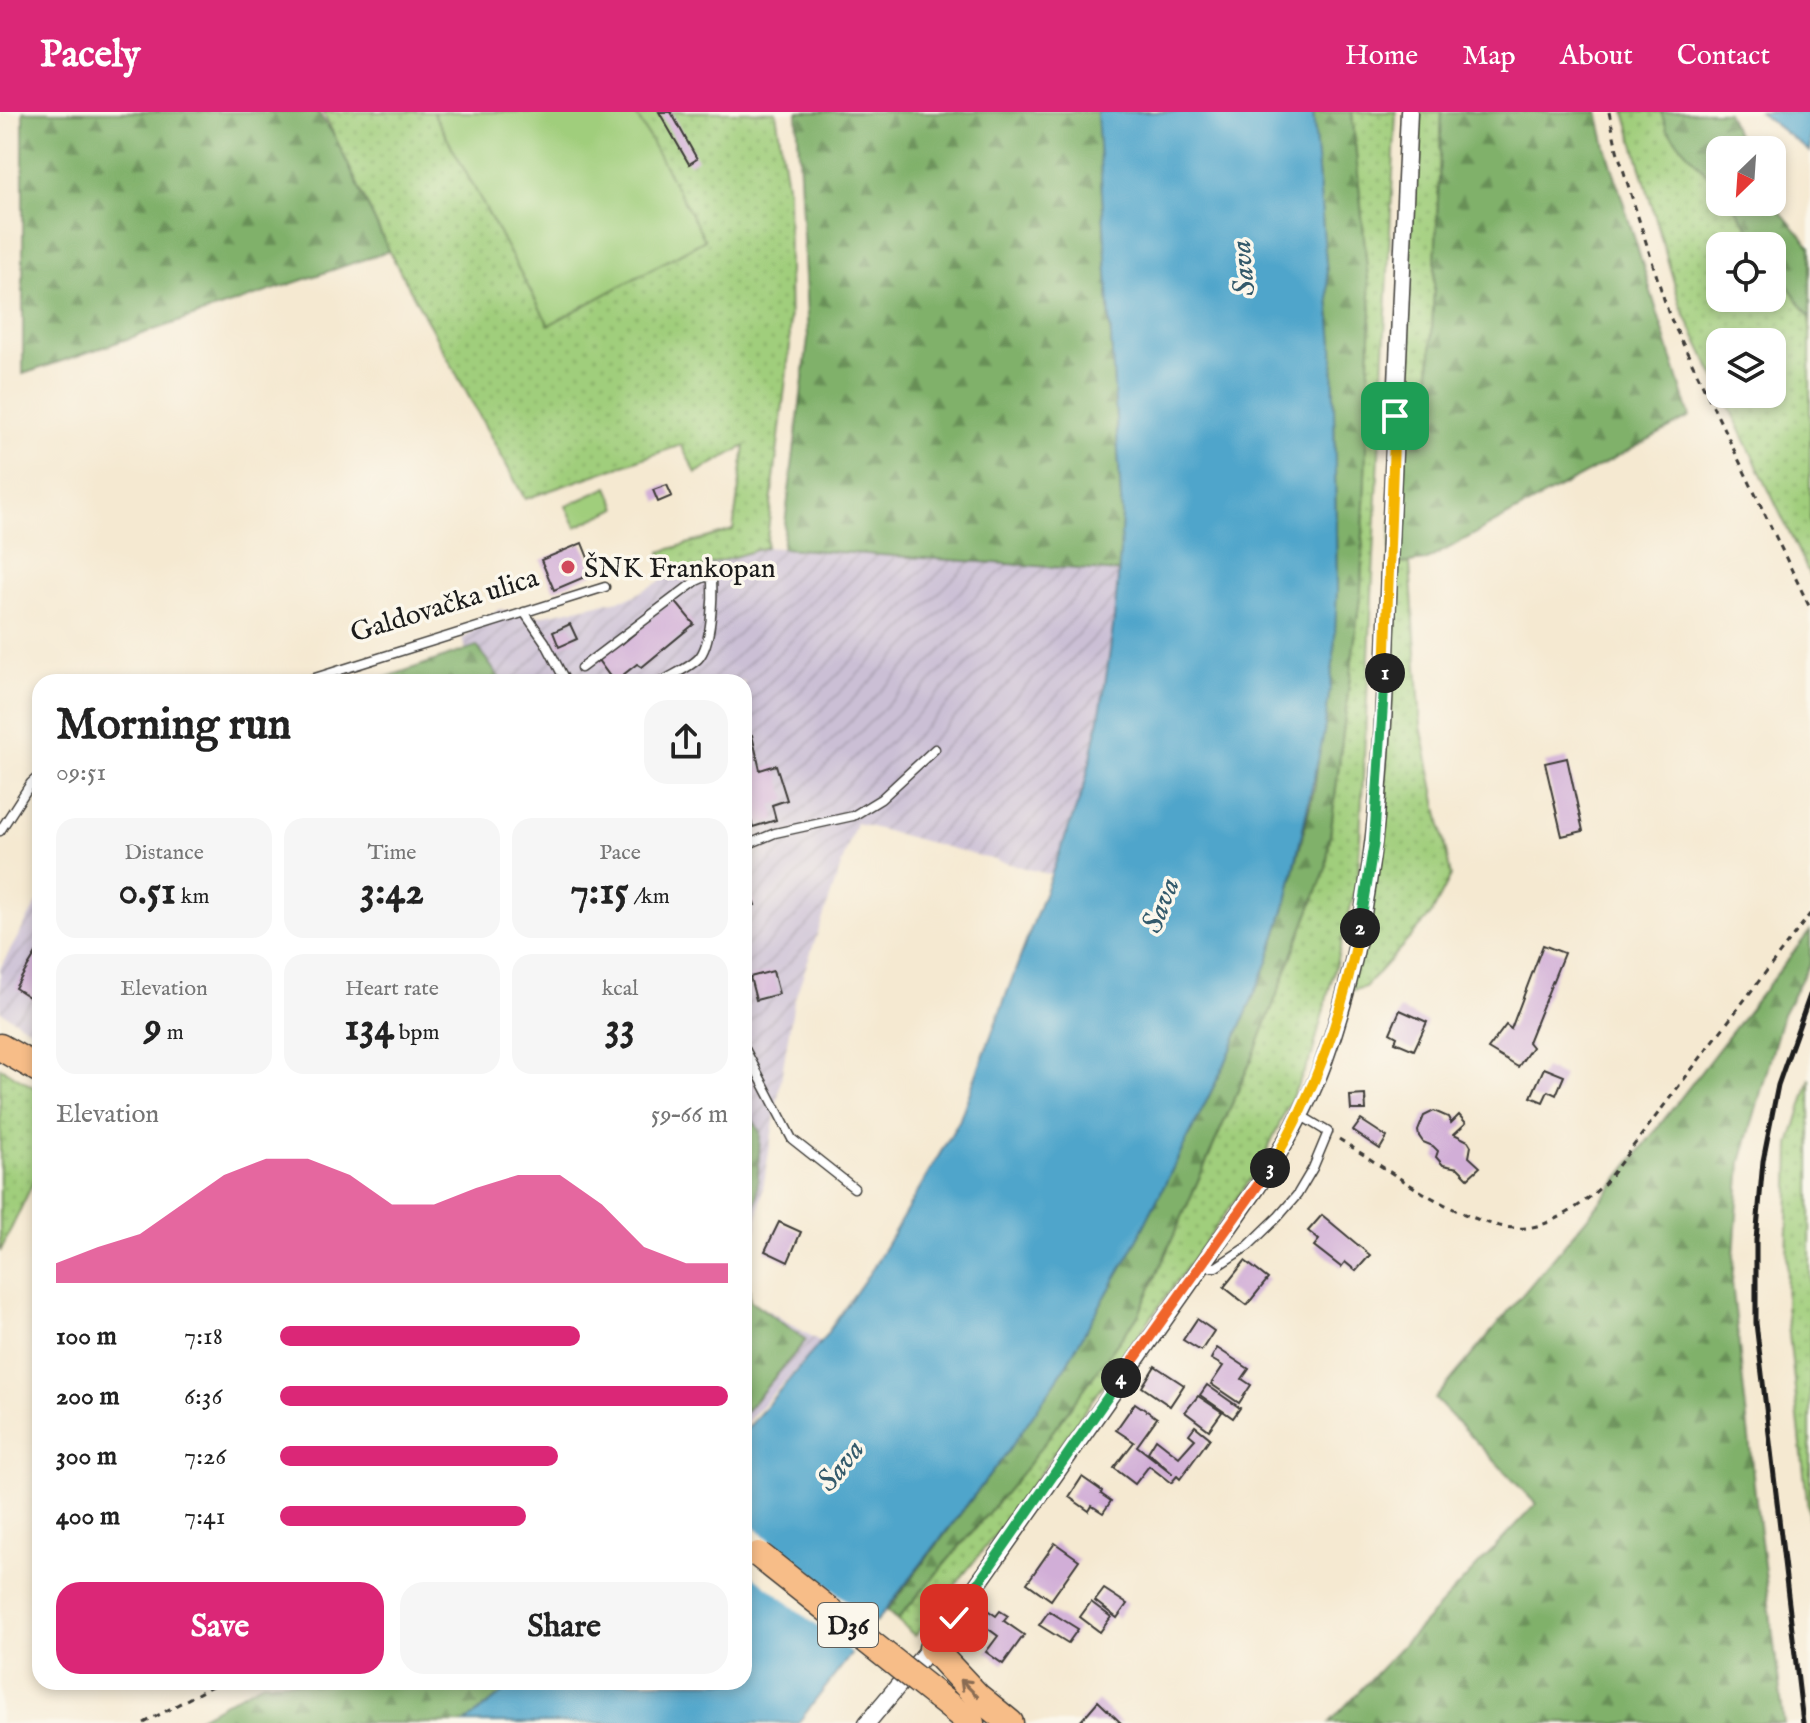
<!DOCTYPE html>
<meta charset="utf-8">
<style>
:root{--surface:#fff;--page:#f6f6f6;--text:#222;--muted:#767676;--accent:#db2777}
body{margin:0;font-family:"IM FELL English",serif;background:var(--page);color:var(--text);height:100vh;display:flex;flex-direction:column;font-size:30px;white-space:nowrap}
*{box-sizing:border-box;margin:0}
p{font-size:26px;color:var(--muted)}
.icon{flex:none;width:44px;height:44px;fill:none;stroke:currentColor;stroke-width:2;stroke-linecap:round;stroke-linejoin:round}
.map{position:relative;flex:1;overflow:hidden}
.sheet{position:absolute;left:32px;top:562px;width:720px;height:1016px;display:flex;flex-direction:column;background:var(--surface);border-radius:24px;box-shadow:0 4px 12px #0003}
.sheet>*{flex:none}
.needle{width:52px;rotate:205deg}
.controls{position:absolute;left:1706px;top:24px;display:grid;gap:16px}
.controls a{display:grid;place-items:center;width:80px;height:80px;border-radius:16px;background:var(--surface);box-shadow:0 4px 12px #0003;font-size:40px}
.pin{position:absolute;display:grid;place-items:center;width:68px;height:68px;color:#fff;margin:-34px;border-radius:16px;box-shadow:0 4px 12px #0006}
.km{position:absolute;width:40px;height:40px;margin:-20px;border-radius:50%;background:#222;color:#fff;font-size:22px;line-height:40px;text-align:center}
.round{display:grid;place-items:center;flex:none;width:84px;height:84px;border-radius:24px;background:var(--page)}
.summary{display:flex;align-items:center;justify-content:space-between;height:136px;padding:0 24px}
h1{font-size:44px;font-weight:700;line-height:60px}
.stats{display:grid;grid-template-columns:repeat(3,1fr);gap:12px;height:136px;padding:8px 24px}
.stats div{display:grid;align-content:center;border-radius:20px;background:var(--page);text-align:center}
.stats b{font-size:40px;font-weight:700}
.stats small{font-size:22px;font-weight:400}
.stats p{font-size:22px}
.chart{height:224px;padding:16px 24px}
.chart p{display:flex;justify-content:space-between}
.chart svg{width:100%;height:144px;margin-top:8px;fill:var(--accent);opacity:.7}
.primary-button{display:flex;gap:16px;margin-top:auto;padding:16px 24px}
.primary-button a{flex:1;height:92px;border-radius:24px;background:var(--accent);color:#fff;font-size:32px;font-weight:700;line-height:92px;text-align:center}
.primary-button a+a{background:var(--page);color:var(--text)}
ul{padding:0 24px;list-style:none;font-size:26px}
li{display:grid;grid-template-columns:128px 96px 1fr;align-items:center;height:60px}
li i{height:20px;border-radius:10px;background:var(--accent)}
header{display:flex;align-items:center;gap:48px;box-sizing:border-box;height:112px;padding:0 40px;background:var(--accent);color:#fff}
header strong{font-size:38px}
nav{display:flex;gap:44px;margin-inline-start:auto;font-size:28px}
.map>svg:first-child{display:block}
.industrial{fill:url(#industrial-furrows)}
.grass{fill:url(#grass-dots);stroke:#5e754c;stroke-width:2}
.forest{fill:url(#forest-firs);stroke:#4e6644;stroke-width:2}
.park{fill:#a0ce7b;stroke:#5e754c;stroke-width:2}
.water{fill:#4fa5cb;stroke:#366074;stroke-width:2}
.pier{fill:#f5e9d1}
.building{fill:#d1aed7}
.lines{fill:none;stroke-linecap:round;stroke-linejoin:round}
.service-casing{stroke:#3d3b37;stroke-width:11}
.minor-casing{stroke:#3d3b37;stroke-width:19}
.primary-casing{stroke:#3d3b37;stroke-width:29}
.path{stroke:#3d3b37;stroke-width:3;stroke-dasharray:6 6;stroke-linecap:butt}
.service{stroke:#fff;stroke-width:8}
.minor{stroke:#fff;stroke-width:16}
.primary{stroke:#f7bd88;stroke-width:26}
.rail{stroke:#1c1c1c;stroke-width:5}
.primary-bridge-casing{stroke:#3d3b37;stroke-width:29;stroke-linecap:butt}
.primary-bridge{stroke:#f7bd88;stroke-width:26}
.oneway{stroke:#8a6c52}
.split-1-casing{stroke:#fff;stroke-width:16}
.split-2-casing{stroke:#fff;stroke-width:16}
.split-3-casing{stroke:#fff;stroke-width:16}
.split-4-casing{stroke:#fff;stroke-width:16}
.split-5-casing{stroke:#fff;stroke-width:16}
.split-1{stroke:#f5b400;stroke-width:10}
.split-2{stroke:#22a559;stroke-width:10}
.split-3{stroke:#f5b400;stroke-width:10}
.split-4{stroke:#f0652b;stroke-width:10}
.split-5{stroke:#22a559;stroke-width:10}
.poi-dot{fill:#d1495b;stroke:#fbf7ec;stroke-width:3}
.labels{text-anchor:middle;stroke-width:7;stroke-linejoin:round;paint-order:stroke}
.shield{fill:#fbf7ec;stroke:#5f5e5a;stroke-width:2}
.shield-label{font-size:26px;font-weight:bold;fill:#1c1c1c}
.poi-label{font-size:28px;fill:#1c1c1c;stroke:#fbf7ec;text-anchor:start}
.street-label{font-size:28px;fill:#1c1c1c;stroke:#fbf7ec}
.water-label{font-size:30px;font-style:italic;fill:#335a6b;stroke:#fbf7ec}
</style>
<header>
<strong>Pacely</strong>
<nav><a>Home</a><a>Map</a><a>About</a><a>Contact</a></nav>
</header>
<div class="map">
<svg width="1810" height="1611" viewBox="0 0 1810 1611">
<defs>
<pattern id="industrial-furrows" width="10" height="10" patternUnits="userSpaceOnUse" patternTransform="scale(2)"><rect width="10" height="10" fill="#cbbfd5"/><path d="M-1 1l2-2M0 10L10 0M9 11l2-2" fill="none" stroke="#aea4b6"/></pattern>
<pattern id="grass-dots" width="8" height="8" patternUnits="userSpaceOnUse" patternTransform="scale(2)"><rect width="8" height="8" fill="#a0ce7b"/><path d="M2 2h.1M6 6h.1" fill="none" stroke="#89b06a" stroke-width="1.8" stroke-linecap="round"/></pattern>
<pattern id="forest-firs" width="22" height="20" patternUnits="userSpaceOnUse" patternTransform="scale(2)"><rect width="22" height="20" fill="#80b16b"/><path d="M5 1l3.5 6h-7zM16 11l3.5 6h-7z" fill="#688f57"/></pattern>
</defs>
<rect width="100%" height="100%" fill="#fbf7ec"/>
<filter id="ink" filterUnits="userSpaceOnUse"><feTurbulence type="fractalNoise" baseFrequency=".0125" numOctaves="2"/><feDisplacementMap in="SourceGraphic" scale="16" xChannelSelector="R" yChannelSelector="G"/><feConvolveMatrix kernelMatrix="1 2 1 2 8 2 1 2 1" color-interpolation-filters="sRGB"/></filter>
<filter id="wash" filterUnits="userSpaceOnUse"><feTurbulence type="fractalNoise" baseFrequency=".006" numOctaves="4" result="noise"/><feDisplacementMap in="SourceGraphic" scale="32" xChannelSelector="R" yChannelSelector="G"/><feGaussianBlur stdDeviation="1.8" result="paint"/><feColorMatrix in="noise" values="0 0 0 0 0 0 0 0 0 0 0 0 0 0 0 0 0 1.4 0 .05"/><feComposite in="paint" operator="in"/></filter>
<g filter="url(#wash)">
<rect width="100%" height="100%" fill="#f5e9d1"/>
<g class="industrial">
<path d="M766,435L1120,460L1097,624L1084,675L1051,763L856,711L794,889L745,1185L821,1230L744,1313V570H481L462,528L499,497L540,504L629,486L666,466Z"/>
<path d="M40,786V923L0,899V856Z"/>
</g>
<g class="grass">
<path d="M323,0H776L788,80L790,233L766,435L666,466L660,440L733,418L745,334L696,361L681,333L525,387L389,139Z"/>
<path d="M1352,0H1396L1358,767L1312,943L1260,1053L1002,1414L915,1524L897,1508L1022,1361L1139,1202L1254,942L1326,756L1361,477L1371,198Z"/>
<path d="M1412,0H1442L1430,263L1405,313L1400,452L1410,451L1421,614L1451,764L1431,803L1365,875L1347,880L1374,761Z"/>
<path d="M1625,0H1661L1668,18L1720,77V90H1731L1761,134H1720V186H1772V150L1810,206V464L1723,282H1772V230H1720V276L1681,195Z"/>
<path d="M0,955L40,979V1056L0,1140Z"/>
<path d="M1810,966V1417L1786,1194L1790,1033Z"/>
</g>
<g class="forest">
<path d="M23,0H318L335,25L389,139L23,262Z"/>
<path d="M797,0H1097L1122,403L1120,460L782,436L808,227Z"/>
<path d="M1313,0H1352L1371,198L1361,477L1326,756L1254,942L1139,1202L1022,1361L897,1508L887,1499L1009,1338L1062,1260L1133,1136L1224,954L1267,852L1287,789L1315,673L1337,479L1333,232Z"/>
<path d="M1442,0H1598L1606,35L1690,305L1425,449L1399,452L1405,313L1430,263Z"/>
<path d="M1661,0H1727L1744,38H1720V77L1667,18Z"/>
<path d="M1731,90H1772L1810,134V206L1772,150V134H1761Z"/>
<path d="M477,534L502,570H373Z"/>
<path d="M1810,819V851L1783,902L1741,1050L1732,1170L1755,1381L1784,1611H1329L1536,1392L1435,1287L1600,1090Z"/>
<path d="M744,992L760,1020L757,1084L747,1148L750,1188L806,1228L744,1302Z"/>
<path d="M263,1570H517L465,1611H189Z"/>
</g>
<g class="park">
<path d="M433,0H635L705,128L549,213Z"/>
<path d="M608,375L617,396L576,415L566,394Z"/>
</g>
<g class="water">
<path d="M1097,0H1313L1333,232L1337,479L1334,545L1324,621L1287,789L1267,852L1224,954L1133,1136L1062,1260L1009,1338L798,1611H465L517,1570H744V1320L821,1230L873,1156L959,1009L1084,675C1106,587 1118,494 1122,403Z"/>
<path d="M1759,0H1810V40Z"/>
</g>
<path class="pier" d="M744,1407L880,1515L856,1545L744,1456Z"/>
<g id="blocks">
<g class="building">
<path d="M659,0H671L697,47L689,52Z"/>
<path d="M667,373L672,384L658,390L653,378Z"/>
<path d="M582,431L594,461L554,478L541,448Z"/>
<path d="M674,488L694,512L642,555L637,552L614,570L598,548L619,528L622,532Z"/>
<path d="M570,512L577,527L559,535L553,520Z"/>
<path d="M752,623L760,658L776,653L787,688L772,693L776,708L753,715L744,685V625Z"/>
<path d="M1567,646L1583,719L1562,724L1545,651Z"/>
<path d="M744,760L755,793L744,796Z"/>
<path d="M1543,833L1564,841L1528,930L1532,935L1518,955L1488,937L1506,913L1511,917Z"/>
<path d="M40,835V892L15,876Z"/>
<path d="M773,859L779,882L756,888L750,865Z"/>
<path d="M1400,898L1427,910L1414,938L1395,930L1397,925L1390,921Z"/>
<path d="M1544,956L1564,964L1556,983L1548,979L1543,990L1531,985Z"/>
<path d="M1365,983L1366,998H1351L1350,984Z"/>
<path d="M1434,999L1448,1005L1451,1011L1459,1003L1466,1011L1454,1022L1468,1029L1471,1034L1469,1045L1480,1055L1468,1066L1458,1056L1443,1053L1436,1045L1438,1039L1433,1034L1423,1030L1419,1024L1418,1019L1424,1004Z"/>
<path d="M1361,1008L1387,1025L1380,1037L1353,1019Z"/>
<path d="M1322,1103L1370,1143L1356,1159L1345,1150L1341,1155L1314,1134L1319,1128L1308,1119Z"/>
<path d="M779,1110L801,1120L788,1150L765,1139Z"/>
<path d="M1245,1149L1268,1167L1247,1193L1224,1175Z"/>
<path d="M1197,1207L1214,1219L1201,1239L1183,1228Z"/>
<path d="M1217,1236L1249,1257L1242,1267L1251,1273L1239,1291L1211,1272L1223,1254L1211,1247Z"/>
<path d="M1155,1254L1184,1273L1170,1294L1142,1275Z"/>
<path d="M1207,1273L1240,1296L1233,1306L1200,1283Z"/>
<path d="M1198,1284L1222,1300L1209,1318L1185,1300Z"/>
<path d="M1135,1291L1157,1306L1137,1334L1173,1362L1148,1340L1156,1327L1179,1345L1195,1327L1189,1322L1195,1314L1210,1326L1180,1367L1177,1364L1171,1371L1149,1354L1135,1372L1114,1356L1134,1330L1116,1318Z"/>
<path d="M1082,1365L1102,1379L1101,1382L1111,1389L1103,1401L1092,1394L1089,1399L1069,1385Z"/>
<path d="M1055,1431L1079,1448L1051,1488L1027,1471Z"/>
<path d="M1104,1477L1127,1492L1117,1506L1095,1489Z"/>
<path d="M1091,1490L1111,1505L1100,1520L1080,1505Z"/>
<path d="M983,1495L996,1504L1000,1499L1008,1504L1004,1509L1024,1523L1003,1552L986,1540L998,1524L983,1513L972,1529L963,1522Z"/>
<path d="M1049,1499L1078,1517L1068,1531L1039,1513Z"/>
<path d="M1098,1589L1121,1611H1079Z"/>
</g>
</g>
</g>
<g filter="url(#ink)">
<use href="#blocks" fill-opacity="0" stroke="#3d3b37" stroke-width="2"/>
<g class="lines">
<defs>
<g id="service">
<path d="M524,500L545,530L566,570"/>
<path d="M581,556L696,469L705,465L712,466C713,485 712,533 698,547C689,556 672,563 661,570"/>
<path d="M302,570L605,475"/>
<path d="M0,719L31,671L40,663"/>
<path d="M744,734L775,721L853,704L881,687L935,637"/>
<path d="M744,935L792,1027L854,1076"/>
<path d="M1202,1155H1216L1248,1134L1278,1105L1297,1083L1313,1056L1328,1020L1300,1003"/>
</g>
<path id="minor" d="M867,1611L949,1513L1256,1077C1282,1037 1308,994 1324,949C1385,783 1383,604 1390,429C1396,286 1403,143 1409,0"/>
<g id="primary">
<path d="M0,935L40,958"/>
<path d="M932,1536L977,1584L1010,1611"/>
<path d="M937,1584L971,1611"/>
</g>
</defs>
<use href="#service" class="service-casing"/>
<use href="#minor" class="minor-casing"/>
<use href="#primary" class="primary-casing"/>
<g class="path">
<path d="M1609,0L1617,38L1669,203L1810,496"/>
<path d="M1339,1027C1386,1056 1471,1121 1526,1116C1555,1113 1585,1091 1605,1071L1810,802"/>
<path d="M144,1611L219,1570"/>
</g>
<use href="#service" class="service"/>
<use href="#minor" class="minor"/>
<use href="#primary" class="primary"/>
<path class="rail" d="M1803,1611L1756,1211V1128L1763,1049L1778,973L1810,883"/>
<defs>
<path id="primary-bridge" d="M759,1443L937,1584"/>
</defs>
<use href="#primary-bridge" class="primary-bridge-casing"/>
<use href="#primary-bridge" class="primary-bridge"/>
</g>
<defs><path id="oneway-shaft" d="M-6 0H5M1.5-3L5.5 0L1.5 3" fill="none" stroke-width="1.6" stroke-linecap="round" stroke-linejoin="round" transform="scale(2)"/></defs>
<use class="oneway" href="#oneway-shaft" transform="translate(969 1576) rotate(-135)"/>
</g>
<g class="lines" filter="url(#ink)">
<defs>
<path id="split-1" d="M1385,561L1395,304"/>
<path id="split-2" d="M1360,816L1374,730L1385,561"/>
<path id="split-3" d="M1270,1056C1317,977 1341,906 1360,816"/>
<path id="split-4" d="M1121,1266L1270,1056"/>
<path id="split-5" d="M954,1506L1121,1266"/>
</defs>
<use href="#split-1" class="split-1-casing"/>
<use href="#split-2" class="split-2-casing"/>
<use href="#split-3" class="split-3-casing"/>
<use href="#split-4" class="split-4-casing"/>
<use href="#split-5" class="split-5-casing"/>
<use href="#split-1" class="split-1"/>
<use href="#split-2" class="split-2"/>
<use href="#split-3" class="split-3"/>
<use href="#split-4" class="split-4"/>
<use href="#split-5" class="split-5"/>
</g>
<circle class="poi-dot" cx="568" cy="455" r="8"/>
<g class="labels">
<rect class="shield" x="818" y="1491" width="60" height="44" rx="6"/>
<g class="shield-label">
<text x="848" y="1522">D36</text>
</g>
<g class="poi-label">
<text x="584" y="465">ŠNK Frankopan</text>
</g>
<g class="street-label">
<text transform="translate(444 492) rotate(-17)" y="10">Galdovačka ulica</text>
</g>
<g class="water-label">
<text transform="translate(1242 156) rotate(-95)" y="10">Sava</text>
<text transform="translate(1160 793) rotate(-69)" y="10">Sava</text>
<text transform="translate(840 1353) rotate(-52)" y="10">Sava</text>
</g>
</g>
</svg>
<div class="controls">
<a><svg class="needle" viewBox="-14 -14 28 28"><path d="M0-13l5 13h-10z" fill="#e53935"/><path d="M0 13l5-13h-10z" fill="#767676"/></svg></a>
<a><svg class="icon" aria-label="locate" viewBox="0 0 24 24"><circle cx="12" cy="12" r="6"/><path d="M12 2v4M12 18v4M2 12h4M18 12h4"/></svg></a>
<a><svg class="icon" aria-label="layers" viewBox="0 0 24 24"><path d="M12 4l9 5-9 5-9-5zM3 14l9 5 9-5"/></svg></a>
</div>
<div class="pin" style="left:1395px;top:304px;background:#1e9e55"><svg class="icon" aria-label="arrive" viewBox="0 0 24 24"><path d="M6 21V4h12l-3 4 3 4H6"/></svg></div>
<div class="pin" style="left:954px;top:1506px;background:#d93025"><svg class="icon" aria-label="check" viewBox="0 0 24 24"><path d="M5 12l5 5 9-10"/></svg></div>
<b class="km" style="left:1385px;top:561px">1</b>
<b class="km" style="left:1360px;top:816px">2</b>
<b class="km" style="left:1270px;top:1056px">3</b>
<b class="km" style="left:1121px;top:1266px">4</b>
<section class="sheet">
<div class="summary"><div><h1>Morning run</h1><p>09:51</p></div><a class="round"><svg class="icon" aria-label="share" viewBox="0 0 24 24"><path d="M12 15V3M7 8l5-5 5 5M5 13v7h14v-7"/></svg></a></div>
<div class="stats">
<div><p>Distance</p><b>0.51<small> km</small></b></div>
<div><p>Time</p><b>3:42</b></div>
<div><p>Pace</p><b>7:15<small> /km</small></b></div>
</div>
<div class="stats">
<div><p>Elevation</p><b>9<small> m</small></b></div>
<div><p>Heart rate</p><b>134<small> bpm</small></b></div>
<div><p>kcal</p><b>33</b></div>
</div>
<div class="chart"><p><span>Elevation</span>59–66 m</p>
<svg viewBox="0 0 160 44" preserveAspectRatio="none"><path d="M0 44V38L10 33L20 29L30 20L40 11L50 6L60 6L70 11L80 20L90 20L100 15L110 11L120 11L130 20L140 33L150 38L160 38V44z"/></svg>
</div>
<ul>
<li><b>100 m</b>7:18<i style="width:67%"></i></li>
<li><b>200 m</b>6:36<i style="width:100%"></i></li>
<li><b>300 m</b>7:26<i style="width:62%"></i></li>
<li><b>400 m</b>7:41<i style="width:55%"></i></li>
</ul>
<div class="primary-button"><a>Save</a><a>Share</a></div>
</section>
</div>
